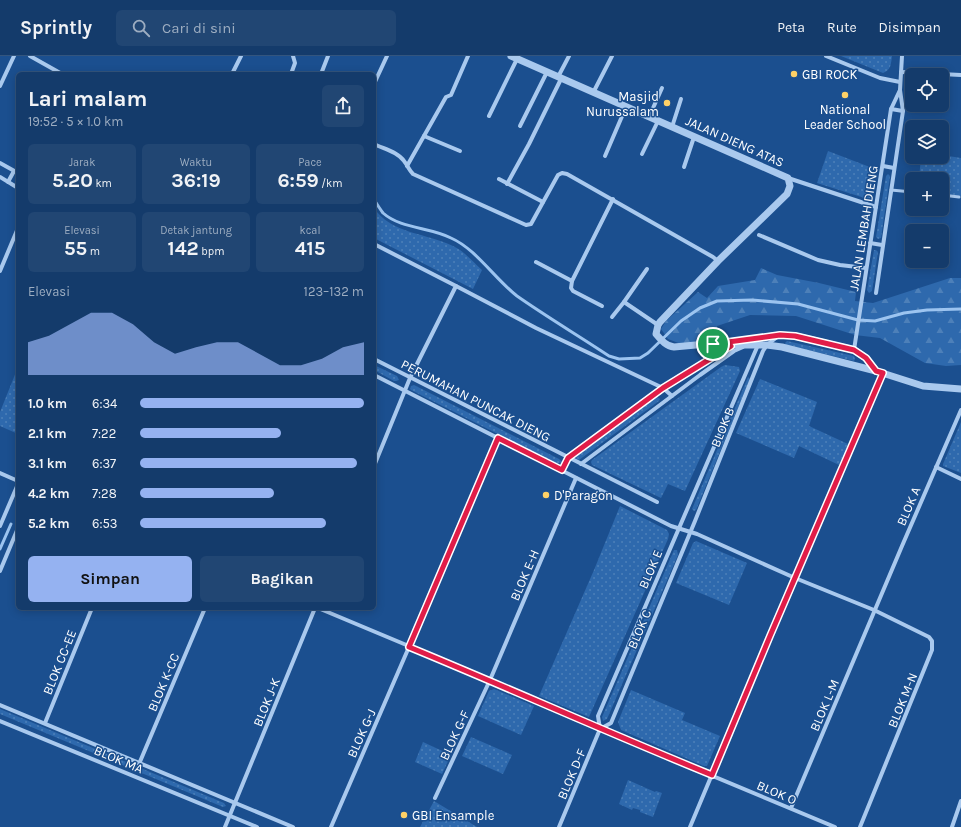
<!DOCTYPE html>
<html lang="id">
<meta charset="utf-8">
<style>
:root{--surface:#143b6b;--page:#214673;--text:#f1f3f6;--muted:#9dadc1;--line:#33557e;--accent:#95b2f1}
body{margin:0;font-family:Karla,sans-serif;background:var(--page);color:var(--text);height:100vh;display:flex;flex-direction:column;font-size:15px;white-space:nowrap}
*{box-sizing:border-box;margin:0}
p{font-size:13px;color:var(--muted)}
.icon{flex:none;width:22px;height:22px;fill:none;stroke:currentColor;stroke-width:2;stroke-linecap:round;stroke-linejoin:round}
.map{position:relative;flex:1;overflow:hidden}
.panel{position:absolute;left:16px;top:16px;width:360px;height:538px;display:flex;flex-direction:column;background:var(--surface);border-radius:6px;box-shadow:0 2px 10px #0003,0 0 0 1px var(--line)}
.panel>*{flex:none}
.controls{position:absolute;left:905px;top:12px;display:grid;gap:8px}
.controls a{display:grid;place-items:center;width:44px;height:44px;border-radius:6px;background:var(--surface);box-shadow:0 2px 10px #0003,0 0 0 1px var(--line);font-size:20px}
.pin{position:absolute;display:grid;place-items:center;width:34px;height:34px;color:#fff;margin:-17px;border:2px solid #fff;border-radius:50%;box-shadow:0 1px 4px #0007}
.round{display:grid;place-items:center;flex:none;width:42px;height:42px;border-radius:6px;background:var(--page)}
.overview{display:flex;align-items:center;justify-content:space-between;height:68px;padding:0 12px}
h1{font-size:22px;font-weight:700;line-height:30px}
.metrics{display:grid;grid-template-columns:repeat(3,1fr);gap:6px;height:68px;padding:4px 12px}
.metrics div{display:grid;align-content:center;border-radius:6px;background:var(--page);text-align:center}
.metrics b{font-size:20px;font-weight:700}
.metrics small{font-size:11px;font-weight:400}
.metrics p{font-size:11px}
.chart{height:112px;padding:8px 12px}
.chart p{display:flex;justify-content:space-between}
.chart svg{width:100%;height:72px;margin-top:4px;fill:var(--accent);opacity:.7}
.cta{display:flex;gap:8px;margin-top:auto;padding:8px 12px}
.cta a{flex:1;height:46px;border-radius:6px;background:var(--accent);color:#111;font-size:16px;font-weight:700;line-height:46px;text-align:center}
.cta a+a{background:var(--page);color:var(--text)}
ul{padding:0 12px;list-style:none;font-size:13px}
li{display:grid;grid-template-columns:64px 48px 1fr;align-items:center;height:30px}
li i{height:10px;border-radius:5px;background:var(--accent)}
header{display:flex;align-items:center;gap:24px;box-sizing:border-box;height:56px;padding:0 20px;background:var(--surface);border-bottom:1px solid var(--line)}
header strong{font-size:19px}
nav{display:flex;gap:22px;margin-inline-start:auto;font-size:14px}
.search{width:280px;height:36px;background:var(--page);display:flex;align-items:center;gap:10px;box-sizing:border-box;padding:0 14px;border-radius:6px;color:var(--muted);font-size:15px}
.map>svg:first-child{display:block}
.grass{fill:url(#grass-dots)}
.forest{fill:url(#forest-firs)}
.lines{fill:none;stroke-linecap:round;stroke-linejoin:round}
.stream{stroke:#9cc4f0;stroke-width:3}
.service{stroke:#a9c9ee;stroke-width:3}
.minor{stroke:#a9c9ee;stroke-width:4}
.tertiary{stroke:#a9c9ee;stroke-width:7}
.route-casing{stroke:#fff;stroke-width:8}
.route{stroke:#e11d48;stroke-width:5}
.poi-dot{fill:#ffd166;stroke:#1b4f8f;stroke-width:1.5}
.labels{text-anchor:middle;stroke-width:3;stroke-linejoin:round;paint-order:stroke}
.poi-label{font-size:13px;fill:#fff;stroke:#1b4f8f;text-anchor:start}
.street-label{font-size:13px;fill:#fff;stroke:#1b4f8f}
</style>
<header>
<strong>Sprintly</strong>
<div class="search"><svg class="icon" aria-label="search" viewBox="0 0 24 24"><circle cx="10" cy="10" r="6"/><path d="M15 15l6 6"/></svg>Cari di sini</div>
<nav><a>Peta</a><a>Rute</a><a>Disimpan</a></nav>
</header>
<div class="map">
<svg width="961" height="771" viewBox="0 0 961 771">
<defs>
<pattern id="grass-dots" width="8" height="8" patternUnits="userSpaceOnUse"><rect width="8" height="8" fill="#2e69ad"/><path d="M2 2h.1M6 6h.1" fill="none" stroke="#4d80b9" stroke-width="1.8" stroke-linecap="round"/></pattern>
<pattern id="forest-firs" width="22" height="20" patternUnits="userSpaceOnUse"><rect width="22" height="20" fill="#2e69ad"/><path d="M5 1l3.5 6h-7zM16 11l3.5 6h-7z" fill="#4d80b9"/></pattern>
</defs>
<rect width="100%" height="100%" fill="#1b4f8f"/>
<g class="grass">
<path d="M841,0H892C891,8 891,14 883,17Z"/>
<path d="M828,95L875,113L871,144L817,127Z"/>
<path d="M942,99L961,102V140L942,138V123H919L921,101H942Z"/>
<path d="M888,118L890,120L881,182L878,183L876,181L886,120Z"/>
<path d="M374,152C391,178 427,177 453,190C464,195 473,206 482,214L473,233L374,182Z"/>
<path d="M874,194H876L878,196L872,235L869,237L867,234Z"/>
<path d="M787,285L854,300L855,303L854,305L786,289L785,287Z"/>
<path d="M374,309L397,320L399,324L396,325H394L374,314Z"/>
<path d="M725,309L739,311L740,315L685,435L668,428L661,442L592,409L591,406L592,404L721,311Z"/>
<path d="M18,311V378L0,370V356Z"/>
<path d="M748,321L750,323L696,454L694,455L692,453Z"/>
<path d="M760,323L817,346L809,370L848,388L839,409L799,390L794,402L736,377Z"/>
<path d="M414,329L559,403L562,406L557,408L411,334L410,333L411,330Z"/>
<path d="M657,341L660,343L659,345L579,404L576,403V401Z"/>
<path d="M961,366V417L943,410V408Z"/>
<path d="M620,450L667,474L669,478L668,483L589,661L539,640L594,514Z"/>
<path d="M696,485L747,507L729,549L676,527L693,487Z"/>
<path d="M674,494H677L678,499L607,663L603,665L602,661Z"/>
<path d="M494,633L534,650L521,679L478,660L489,635Z"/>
<path d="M631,634L685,657L682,664L720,680L707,710H704L621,674L618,666Z"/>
<path d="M0,653L224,747L226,750L223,751L0,658Z"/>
<path d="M471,681L512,699L503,718L462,700Z"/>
<path d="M423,686L451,699L442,718L415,706Z"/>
<path d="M628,724L655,736L656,735L662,737L653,761L640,756V754L633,752L632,754L619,748Z"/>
<path d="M434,745L477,771H420Z"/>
</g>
<path class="forest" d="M761,212L777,219L819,227L856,236L855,245L873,247L950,222H961V309L946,310L925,307L880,282L855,279L796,260L750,259L717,270V284L681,288L668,283L661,273L666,265L698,236L707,242L718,230L755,224Z"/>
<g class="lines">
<g class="stream">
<path d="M374,144C377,148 380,153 383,157C401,173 430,171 451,182C476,193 495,223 517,240C547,261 579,280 609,300L619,303L640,302L648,297L681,265L700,252L717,245L752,244L798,248L858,264L875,265L904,257L927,254L961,253"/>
<path d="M0,493L11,468"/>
</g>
<g class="service">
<path d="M891,134L912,136"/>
<path d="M942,139L959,141"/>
</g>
<g class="minor">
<path d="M30,0L62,18"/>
<path d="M826,0L880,22L900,26"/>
<path d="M901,16L961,19"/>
<path d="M232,18L241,0"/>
<path d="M291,18L295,7L293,0"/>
<path d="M321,18L328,0"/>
<path d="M558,21L569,0"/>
<path d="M374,28L387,0"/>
<path d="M0,30L14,0"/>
<path d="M593,37L612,0"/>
<path d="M891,53L903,55"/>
<path d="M489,60L517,3"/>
<path d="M649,61L662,32"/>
<path d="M520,70L547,16"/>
<path d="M672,71L681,43"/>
<path d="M424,80L460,95"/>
<path d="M374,88C384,93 398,96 404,105C408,110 409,114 413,118L526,169L531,168L558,119L562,117L567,118L713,201L718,205"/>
<path d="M642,98L658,65"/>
<path d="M605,100L626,51"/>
<path d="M0,107L18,117"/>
<path d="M407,110L446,41L451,39L468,0"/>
<path d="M883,110L894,112"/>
<path d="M684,111L694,81"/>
<path d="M0,121L18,132"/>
<path d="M788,122L876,151"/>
<path d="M499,123L543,146"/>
<path d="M8,126L14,115"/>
<path d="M507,128L529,88L561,23"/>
<path d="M759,179L818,204L840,209L866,212"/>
<path d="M870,187L882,189"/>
<path d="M374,188L456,230L410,322L374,410"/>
<path d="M536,206L572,225L613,143"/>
<path d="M647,213L624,246L658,269"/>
<path d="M0,215L18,172"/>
<path d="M572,225L571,232L573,235L602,250"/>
<path d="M456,230L536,272L663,332L672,340"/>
<path d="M876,237L903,55L900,34L902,0"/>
<path d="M612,261L624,246"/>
<path d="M854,294L891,53L900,34"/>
<path d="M374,303L657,446"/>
<path d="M374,319L671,470L697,478L795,522L874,554L929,581L932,585V594L860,771"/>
<path d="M581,408L700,319L734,295L743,291"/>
<path d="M936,411L961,423"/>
<path d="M563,414L568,402L663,332L732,289"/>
<path d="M0,417L18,425"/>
<path d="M0,470L18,428"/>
<path d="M0,515L18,472"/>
<path d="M318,552L490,624L600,673L835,771"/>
<path d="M0,649L293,771"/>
<path d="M0,665L257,771"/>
<path d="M45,667L92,552"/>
<path d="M600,673L611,667L695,465L763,295L767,289L777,281"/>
<path d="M600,673L598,660L758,289"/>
<path d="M139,708L205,552"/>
<path d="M435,742L490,624L576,422"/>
<path d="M791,752L902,490L961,354"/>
<path d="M225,771L315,552"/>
<path d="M331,771L409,591L498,382"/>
<path d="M559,771L600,673"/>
<path d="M690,771L770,580L883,317"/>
<path d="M952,771L961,745"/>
</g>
<g class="tertiary">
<path d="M511,0L788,122L790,130L787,138L718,205L660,266L658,269L656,278C662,285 666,290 674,291L739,285L780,279L795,280L854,294L866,302L876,315"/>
<path d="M729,289H767L782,291L876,315L923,330L961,333"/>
</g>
</g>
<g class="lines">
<defs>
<path id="route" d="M780,279L795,280L854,294L866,302L876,315L883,317L770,580L712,719C611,678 511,633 409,591L498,382L562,414L568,402L663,332L731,290L713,288Z"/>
</defs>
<use href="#route" class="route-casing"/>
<use href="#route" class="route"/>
</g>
<g class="poi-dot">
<circle cx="794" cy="18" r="4"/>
<circle cx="845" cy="39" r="4"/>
<circle cx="667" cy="47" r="4"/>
<circle cx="546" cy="439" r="4"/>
<circle cx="404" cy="759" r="4"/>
</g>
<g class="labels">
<g class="poi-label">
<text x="802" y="23">GBI ROCK</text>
<text x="659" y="45" text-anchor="end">Masjid<tspan x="659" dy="15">Nurussalam</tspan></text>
<text x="845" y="58" text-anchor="middle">National<tspan x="845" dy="15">Leader School</tspan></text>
<text x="554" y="444">D'Paragon</text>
<text x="412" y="764">GBI Ensample</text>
</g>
<g class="street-label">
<text transform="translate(735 85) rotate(24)" y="5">JALAN DIENG ATAS</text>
<text transform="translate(863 172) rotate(-81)" y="5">JALAN LEMBAH DIENG</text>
<text transform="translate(476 344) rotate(27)" y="5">PERUMAHAN PUNCAK DIENG</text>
<text transform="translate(722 371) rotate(-68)" y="5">BLOK B</text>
<text transform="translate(908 450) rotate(-67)" y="5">BLOK A</text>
<text transform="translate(650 513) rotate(-67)" y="5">BLOK E</text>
<text transform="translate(524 519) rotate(-67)" y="5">BLOK E-H</text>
<text transform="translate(639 573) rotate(-67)" y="5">BLOK C</text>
<text transform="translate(59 606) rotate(-68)" y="5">BLOK CC-EE</text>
<text transform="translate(163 626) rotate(-67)" y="5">BLOK K-CC</text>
<text transform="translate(902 644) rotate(-68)" y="5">BLOK M-N</text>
<text transform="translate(266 646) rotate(-68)" y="5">BLOK J-K</text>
<text transform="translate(824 649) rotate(-67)" y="5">BLOK L-M</text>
<text transform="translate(361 677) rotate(-66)" y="5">BLOK G-J</text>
<text transform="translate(454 679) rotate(-65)" y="5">BLOK G-F</text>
<text transform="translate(119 703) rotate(23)" y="5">BLOK MA</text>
<text transform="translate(571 718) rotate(-67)" y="5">BLOK D-F</text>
<text transform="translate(777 736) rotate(23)" y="5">BLOK O</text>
</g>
</g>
</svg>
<div class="controls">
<a><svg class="icon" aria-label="locate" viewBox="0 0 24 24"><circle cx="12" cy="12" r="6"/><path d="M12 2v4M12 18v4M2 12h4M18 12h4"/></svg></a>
<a><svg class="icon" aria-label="layers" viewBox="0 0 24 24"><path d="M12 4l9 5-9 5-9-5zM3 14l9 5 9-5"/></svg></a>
<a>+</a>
<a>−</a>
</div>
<div class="pin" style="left:713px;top:288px;background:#1e9e55"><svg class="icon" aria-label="arrive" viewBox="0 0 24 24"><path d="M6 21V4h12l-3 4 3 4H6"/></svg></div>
<section class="panel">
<div class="overview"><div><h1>Lari malam</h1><p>19:52 · 5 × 1.0 km</p></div><a class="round"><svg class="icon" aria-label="share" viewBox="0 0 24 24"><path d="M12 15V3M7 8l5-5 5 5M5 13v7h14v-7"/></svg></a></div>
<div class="metrics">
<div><p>Jarak</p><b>5.20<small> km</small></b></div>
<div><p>Waktu</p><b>36:19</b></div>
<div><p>Pace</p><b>6:59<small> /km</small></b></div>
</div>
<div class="metrics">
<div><p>Elevasi</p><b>55<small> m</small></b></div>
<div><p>Detak jantung</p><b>142<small> bpm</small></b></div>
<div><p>kcal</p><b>415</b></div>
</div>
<div class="chart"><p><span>Elevasi</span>123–132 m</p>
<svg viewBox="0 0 160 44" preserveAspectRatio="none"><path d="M0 44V24L10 20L20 13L30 6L40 6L50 13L60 24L70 31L80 27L90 24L100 24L110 31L120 38L130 38L140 34L150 27L160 24V44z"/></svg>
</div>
<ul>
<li><b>1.0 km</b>6:34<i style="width:100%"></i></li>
<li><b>2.1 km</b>7:22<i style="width:63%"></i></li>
<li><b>3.1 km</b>6:37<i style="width:97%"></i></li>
<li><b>4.2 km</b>7:28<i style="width:60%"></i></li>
<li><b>5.2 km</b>6:53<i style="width:83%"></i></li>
</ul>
<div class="cta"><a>Simpan</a><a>Bagikan</a></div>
</section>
</div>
